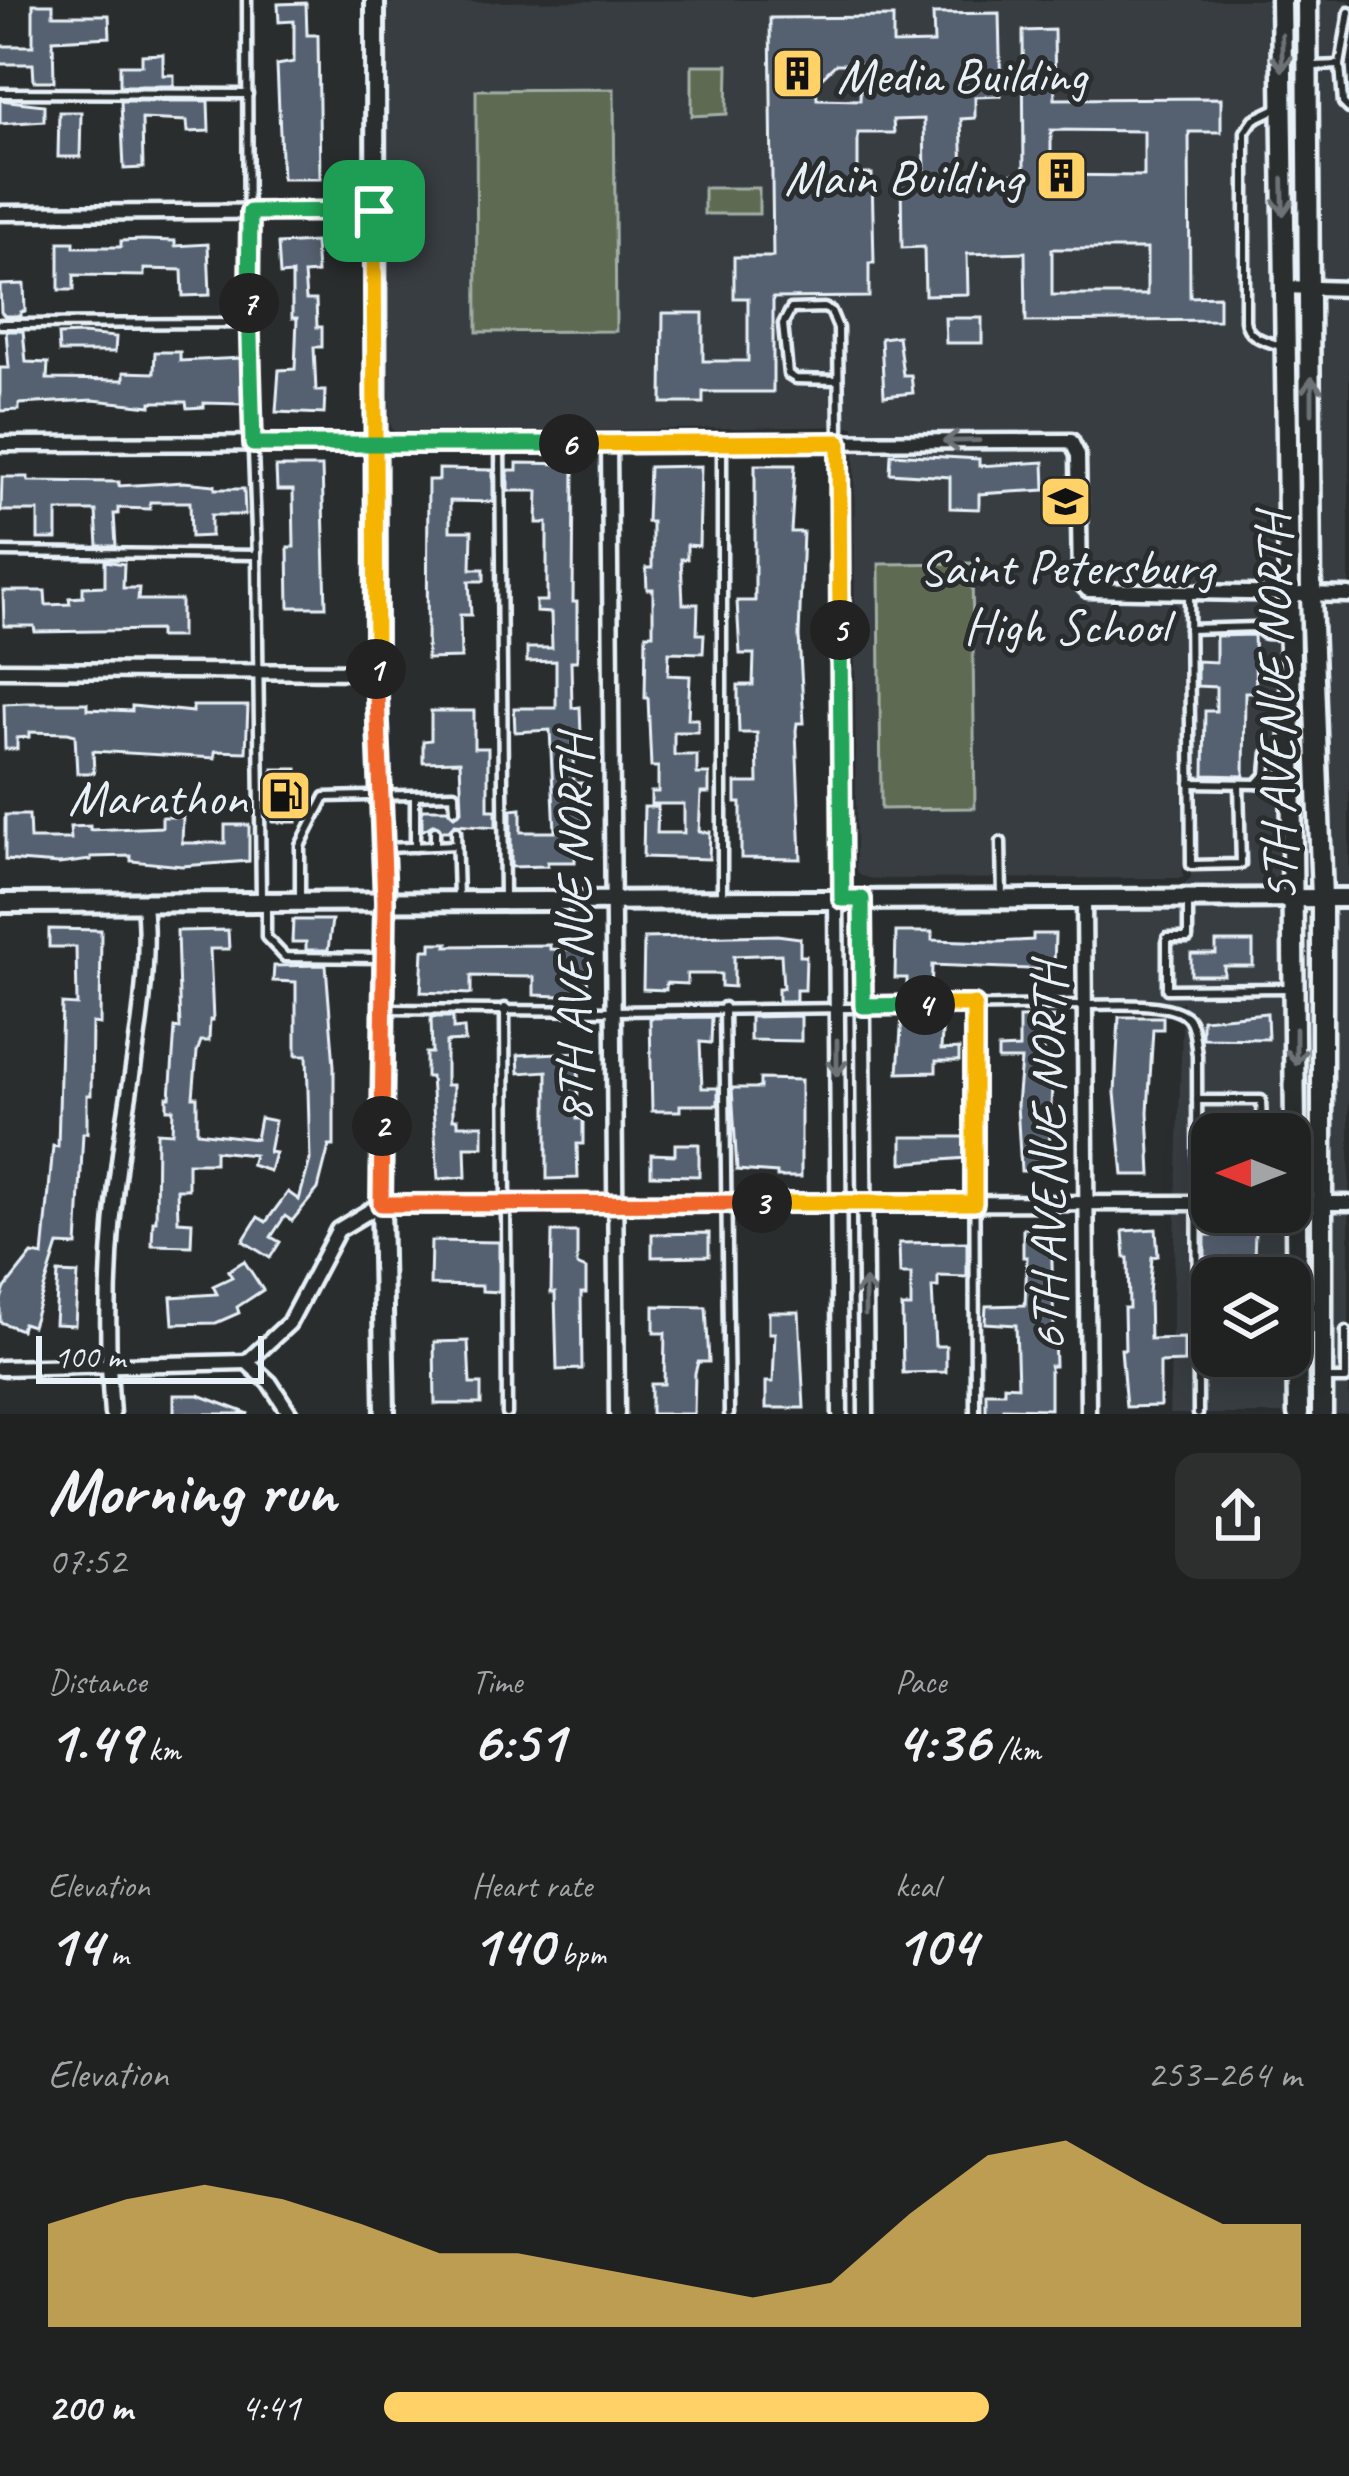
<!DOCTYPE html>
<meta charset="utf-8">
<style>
:root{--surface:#202222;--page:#2d2f2f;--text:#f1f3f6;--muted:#a2a4a5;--line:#3d3f40;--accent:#ffd166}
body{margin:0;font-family:Caveat,sans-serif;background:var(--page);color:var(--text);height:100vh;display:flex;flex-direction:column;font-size:45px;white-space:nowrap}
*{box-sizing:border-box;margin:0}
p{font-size:39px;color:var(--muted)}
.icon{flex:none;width:66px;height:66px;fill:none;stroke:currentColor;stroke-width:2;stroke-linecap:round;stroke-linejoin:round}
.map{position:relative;height:1414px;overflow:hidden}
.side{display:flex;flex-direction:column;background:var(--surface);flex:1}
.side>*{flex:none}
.needle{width:78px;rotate:270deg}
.fabs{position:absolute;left:1191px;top:1113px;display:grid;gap:24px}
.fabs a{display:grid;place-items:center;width:120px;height:120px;border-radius:24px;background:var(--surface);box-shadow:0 6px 30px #0003,0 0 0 3px var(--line);font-size:60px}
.scale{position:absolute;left:36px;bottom:30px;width:228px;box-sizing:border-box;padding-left:12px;border:6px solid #e8f1f8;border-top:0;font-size:33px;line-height:42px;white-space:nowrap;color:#e8f1f8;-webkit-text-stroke:9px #2a2d2e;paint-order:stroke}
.pin{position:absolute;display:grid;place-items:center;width:102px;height:102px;color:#fff;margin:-51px;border-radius:24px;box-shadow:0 6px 18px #0006}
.km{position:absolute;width:60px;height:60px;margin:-30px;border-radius:50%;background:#222;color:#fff;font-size:33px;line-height:60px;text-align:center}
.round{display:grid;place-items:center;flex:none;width:126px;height:126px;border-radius:24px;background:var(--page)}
.overview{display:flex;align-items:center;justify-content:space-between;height:204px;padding:0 48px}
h1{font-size:66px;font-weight:700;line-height:90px}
.stats{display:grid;grid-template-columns:repeat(3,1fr);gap:18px;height:204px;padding:12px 48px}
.stats div{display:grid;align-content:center}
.stats b{font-size:60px;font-weight:700}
.stats small{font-size:33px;font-weight:400}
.stats p{font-size:33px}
.chart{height:336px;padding:24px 48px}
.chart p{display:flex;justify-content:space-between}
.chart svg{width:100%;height:216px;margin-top:12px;fill:var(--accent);opacity:.7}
ul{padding:0 48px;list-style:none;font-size:39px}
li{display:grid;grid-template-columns:192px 144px 1fr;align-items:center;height:90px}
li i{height:30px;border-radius:15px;background:var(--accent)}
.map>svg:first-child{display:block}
.built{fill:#373c42}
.green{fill:#5e6b52;stroke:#a3aea5;stroke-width:3}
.building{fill:#556070;stroke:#e8f1f8;stroke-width:3;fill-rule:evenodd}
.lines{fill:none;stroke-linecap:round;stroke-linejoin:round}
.lane-casing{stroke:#e8f1f8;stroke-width:15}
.street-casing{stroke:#e8f1f8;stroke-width:21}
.secondary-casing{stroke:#e8f1f8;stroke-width:26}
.primary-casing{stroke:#e8f1f8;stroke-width:27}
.lane{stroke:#2a2d2e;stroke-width:6}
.street{stroke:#2a2d2e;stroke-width:12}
.secondary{stroke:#2a2d2e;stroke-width:16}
.primary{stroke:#2a2d2e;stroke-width:18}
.oneway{stroke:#6c7275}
.split-1-casing{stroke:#fff;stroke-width:24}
.split-2-casing{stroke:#fff;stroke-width:24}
.split-3-casing{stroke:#fff;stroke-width:24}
.split-4-casing{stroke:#fff;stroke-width:24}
.split-5-casing{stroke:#fff;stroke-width:24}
.split-6-casing{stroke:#fff;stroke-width:24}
.split-7-casing{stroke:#fff;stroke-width:24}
.split-8-casing{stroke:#fff;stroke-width:24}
.split-1{stroke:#f5b400;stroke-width:15}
.split-2{stroke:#f0652b;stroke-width:15}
.split-3{stroke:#f0652b;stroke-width:15}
.split-4{stroke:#f5b400;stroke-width:15}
.split-5{stroke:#22a559;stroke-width:15}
.split-6{stroke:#f5b400;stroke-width:15}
.split-7{stroke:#22a559;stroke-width:15}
.split-8{stroke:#22a559;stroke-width:15}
.labels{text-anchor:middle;stroke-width:10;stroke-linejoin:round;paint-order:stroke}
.poi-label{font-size:51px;fill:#e8f1f8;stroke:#2a2d2e;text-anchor:end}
.street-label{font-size:51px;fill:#e8f1f8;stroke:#2a2d2e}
</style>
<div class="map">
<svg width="1349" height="1414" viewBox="0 0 1349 1414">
<rect width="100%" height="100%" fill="#2a2d2e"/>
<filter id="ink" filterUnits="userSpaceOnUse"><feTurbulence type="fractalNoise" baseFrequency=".00833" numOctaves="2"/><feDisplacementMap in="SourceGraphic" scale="24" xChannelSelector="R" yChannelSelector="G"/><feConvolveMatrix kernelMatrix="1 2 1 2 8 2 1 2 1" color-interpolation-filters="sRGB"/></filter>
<g filter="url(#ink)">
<g class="built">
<path d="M698,0H1268L1272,10L1279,568L1275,584L1265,588H1182L1183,878L873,879L861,876L856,870L854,426L403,434L393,431L390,423L386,3Z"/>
<path d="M1316,0H1349V281L1320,280Z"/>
<path d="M1320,296L1349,297V587H1322Z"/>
<path d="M1190,601L1279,604L1286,890L1185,891V884L1191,878Z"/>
<path d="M1323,603H1349V890H1331Z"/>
<path d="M1287,906L1288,1134H1212V1195H1176L1183,1002L1094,1012L1093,907Z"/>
<rect x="1331" y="906" width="18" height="289"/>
<path d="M1176,1211L1288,1212L1289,1278H1212V1356H1289V1414H1169Z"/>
<rect x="1331" y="1211" width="18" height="203"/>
</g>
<g class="green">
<path d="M692,65H728L727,114L692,116Z"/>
<path d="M614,89L616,331L477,332L476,90Z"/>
<rect x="704" y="188" width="55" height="26"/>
<path d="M972,563L975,808L881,809L879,564Z"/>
</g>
<g class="building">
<path d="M306,3L307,35H318L320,179H282L277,65L294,62V21L279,22L278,4Z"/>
<path d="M33,4H53V15H109L110,37L53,40L54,81H34L33,64H0V46H33Z"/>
<path d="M999,13L1001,96L975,97V118L961,119L963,175L1024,173L1023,31L1054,30L1055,99L1221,98V132H1189L1190,297L1219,296V320L1026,322L1025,252L967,254L968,294L925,295L924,247L902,248L901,178H925L924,119L893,120L894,133H858V174H872L874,263H869V297L773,298V392H703V403H662L663,313H703V361H748V298H734V257H773L770,18L893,17V44L934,43L933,14ZM836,64H861L860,100L817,99L816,83ZM1051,130L1144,131V176L1051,175ZM1052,249H1147V295H1052Z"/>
<path d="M163,54V75H174V86H120V65H142V55Z"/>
<path d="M0,100L44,105V121L0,124Z"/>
<path d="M121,101H208L209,131L188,132L187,121L142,119L143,168L124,169Z"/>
<path d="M59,112H81L80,157H58Z"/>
<path d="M143,240L175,241V246L208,244L210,295L183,296L182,270L144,269V276L74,275V290H59V242H74V247H121V241Z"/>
<path d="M315,242L317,273L304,274L306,300H316L317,327H322V347H314L316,391H325L324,414L276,412L279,370L295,369L297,318H292V274L280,275L278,244Z"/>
<path d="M24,284L25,311L21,312V316H5L1,312L0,285Z"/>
<path d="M945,318H982V343H946Z"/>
<path d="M6,331H23L26,362L48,363L47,379L124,380V372L154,373L155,352H180V361L242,358V404L204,403V407L187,408L186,402H151V406L93,400L19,404V410L0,411V368H9Z"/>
<path d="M82,334L116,337L115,352H59L58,335Z"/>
<path d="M898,336L903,375H911L913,393L884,396L881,338Z"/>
<path d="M891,454L979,459V466L1044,462L1045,490L979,494V509L950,508V477L890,473Z"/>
<path d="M517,463L574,464L573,602H577V661H571L572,708L580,707L581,734H572L574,783H582L585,852H575V862H547L548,866L511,867V810L521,809V832H555L550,730L515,732L514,708H556V661L527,662V648H552L551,613L536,612V601H547V523H537L538,491H508V470H517Z"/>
<path d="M755,465H795L791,532H803L799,636L804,723H797L796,730L801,859L741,858V803H736V783H758L757,733H739L738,699V685H753L754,654H740L737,601H755Z"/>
<path d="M701,466L699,546L687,545V559H681L683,604H698L697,634H704L703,653L669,652L668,675L690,676L688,719H698V732H674V755H697V774H709V793H701L699,832H710L709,859L643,857L644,807H658L657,833H684V804H651V792H658V767H651L648,698H645L646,634H653V589H647L646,568H652V522H647L649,467Z"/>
<path d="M276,467H322L326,607H289L288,547H294L293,490H277Z"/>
<path d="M439,469L493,470V502L450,501V531H472L471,569H484V581H469L471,615H460L461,658L427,659L428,480H439Z"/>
<path d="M2,477H28V481L119,482V486L184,482L215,485V489H244L245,515H211V536L191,537L190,502H150V509L118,508V514H114L116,546H98L96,511H57V539H38V511H1Z"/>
<path d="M105,561L124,564L123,588H139L138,600H181V637H159V630L35,632L34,626H4L3,591H45L46,605L70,604L69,598L83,597V587L105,586Z"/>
<path d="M1254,635L1256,692H1245L1244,776L1204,775L1205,711H1216V687L1197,686V661L1216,662V636Z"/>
<path d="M27,703H87V709L132,711V706L193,712V706H248L246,752L215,751V758L93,751L94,773H77L75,735L68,733L29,732V737L17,738V749H5L4,704Z"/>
<path d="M431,711H474V748H488V810H496V827L455,824L449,831H442L434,824L422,831V809H447L454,816L462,810L460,761L423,762V741L431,740Z"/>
<rect x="273" y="769" width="24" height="53"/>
<path d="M5,815H29L30,839H71L70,827L90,826V830L162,827V817H183L182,843H225V825H249V861L182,866L131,861V856L91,857V860L59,864L5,860Z"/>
<path d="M293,920H332L328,950H306V942H292Z"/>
<path d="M49,929L101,930L100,1024L92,1023L91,1095H87V1133H83L77,1246L58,1245L32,1326L23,1323L21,1330L0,1322V1302L5,1288L32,1254L43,1256L53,1146L58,1147L62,1004L77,1005L76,947H49Z"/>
<path d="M228,930L229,949H210L213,1020H210L209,1041H201L197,1052L193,1097H197V1132L256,1139L260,1118L275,1121L269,1152L275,1153L270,1171L251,1165L254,1155L215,1151V1163H188V1189H177L178,1221L192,1222L191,1246L152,1245L153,1221H156L157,1132L172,1133L173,1109H167V1097H170L175,1028L180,1029L177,931Z"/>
<path d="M896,932H932V940L997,942L1033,940V934H1055L1054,970L932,965L931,999L907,1000V978H895Z"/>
<path d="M777,935L800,938V956H806L805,990H796V1001H778V988H783L781,954L734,956V987L721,986V974H687V984L666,983V990L643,989L644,938Z"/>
<path d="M1216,942H1253V966H1224V975H1191V954H1216Z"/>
<path d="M431,943H448L447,946L550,945V949L588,950L587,997L534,995V977L471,976V994L421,992L423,950H431Z"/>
<path d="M326,965L334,1066V1146H329L318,1189L292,1221L285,1216L271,1237L280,1242L270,1258L243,1241L258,1217L266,1222L288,1192L299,1200L310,1160L307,1055H296V982L273,981L274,966Z"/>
<path d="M1267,1013L1268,1039L1202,1038V1019Z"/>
<path d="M902,1015L943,1016L941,1050L959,1049V1061H936V1072L898,1073Z"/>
<path d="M801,1016V1041L750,1040V1017Z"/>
<path d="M431,1017H453V1029L464,1028L465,1041L446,1042V1085H453V1119H458V1125H483V1147H465L466,1177L438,1179L431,1077H426V1053H432Z"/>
<path d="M712,1017L711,1043L700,1042L702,1088H718V1105H680V1111H652L650,1018Z"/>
<path d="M1053,1017V1039H1044V1085H1052L1049,1152H1053V1171H1021L1017,1105L1021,1060H998V1049L1019,1048V1018Z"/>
<path d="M1119,1017H1163V1029H1153L1148,1112L1151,1175H1123L1115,1093Z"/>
<path d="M579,1052L577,1119H583V1144H577L578,1178L547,1179V1071L519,1073L518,1055Z"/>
<path d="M760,1079L801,1080V1177H777V1173L737,1170L732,1088H760Z"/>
<path d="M902,1137H967V1158L902,1163Z"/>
<path d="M675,1144H699V1176L651,1175V1154L675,1155Z"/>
<path d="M1023,1228H1051L1055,1366H1050V1409L1003,1408V1413H986V1392H1004V1385L1018,1386L1016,1325L985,1323L986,1306L1025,1305L1027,1257H1023Z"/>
<path d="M1156,1229L1158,1256L1152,1257L1149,1294L1150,1339L1184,1338V1362L1160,1363V1406L1126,1407L1121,1349H1125L1124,1308H1129L1128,1258H1125L1123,1231Z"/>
<path d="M1229,1230L1255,1231L1254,1260L1205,1257V1235H1229Z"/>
<path d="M552,1232H577V1265L586,1269V1293H581L582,1369L557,1370L555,1293H551Z"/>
<path d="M709,1233V1256L652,1257V1234Z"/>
<path d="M431,1241L499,1242V1292L482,1291V1286L430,1285Z"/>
<path d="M967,1242V1277L938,1276V1287H932L935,1346H946V1372L903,1373L902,1307H911V1274H900L899,1243Z"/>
<path d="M244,1261L263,1290L237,1307L239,1313L216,1323L173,1324L171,1297L217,1294L213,1286L232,1277L228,1271Z"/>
<path d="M58,1273L78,1274L75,1325L55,1324Z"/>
<path d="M654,1306L706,1307L709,1362H698L695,1373L694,1414H651V1384H664L665,1333H654Z"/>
<path d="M769,1312H799L804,1408H766V1382H773L775,1333H769Z"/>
<path d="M468,1341L470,1384H481V1404H435L434,1342Z"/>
<path d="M174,1395H199L249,1414H174Z"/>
</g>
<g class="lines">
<defs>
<g id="lane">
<path d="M247,0L248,323L257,555L261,898"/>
<path d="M1349,12L1340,65L1343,103L1349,109"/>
<path d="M1314,66L1340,65"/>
<path d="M0,93L248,94"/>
<path d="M1279,107L1254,119L1245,132V320C1247,338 1266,341 1281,346"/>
<path d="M0,324L248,323"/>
<path d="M838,380L796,379L788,374L783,324L791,309L824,308L831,311L838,328L839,439"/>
<path d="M500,444L504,897"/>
<path d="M722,444V896"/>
<path d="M0,552L257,555"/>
<path d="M1189,593L1191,865L1241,864L1239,784"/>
<path d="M1189,629L1256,627L1265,634L1284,635"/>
<path d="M1190,783L1257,784L1266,774L1268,753L1289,754"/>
<path d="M1257,784L1289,787"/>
<path d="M456,831L458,897"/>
<path d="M1001,842L1002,898"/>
<path d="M435,846V831"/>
<path d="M415,847V796"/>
<path d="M386,848L456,845"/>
<path d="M300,898V846L325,797L454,794L455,809"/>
<path d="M1188,902V938H1167V989L1293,988"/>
<path d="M266,906V937L285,957L381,958"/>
<path d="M974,1005L975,1414"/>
<path d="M724,1007L729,1414"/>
<path d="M505,1008L507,1414"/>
<path d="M388,1009L613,1011L1085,1005C1109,1005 1171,1000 1188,1018C1195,1027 1195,1043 1197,1055L1198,1414"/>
<path d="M1197,1100H1261L1262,1126L1293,1127"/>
<path d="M1326,1379H1346V1331"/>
</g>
<g id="street">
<path d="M0,213L374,211"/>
<path d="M1284,287L1349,289"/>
<path d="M839,442L842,899"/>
<path d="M609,443L617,1414"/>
<path d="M0,444L1071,441L1078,455L1080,582L1088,590L1349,595"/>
<path d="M0,670L376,672"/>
<path d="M836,899L840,1414"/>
<path d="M862,899L866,1414"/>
<path d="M1084,899L1088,1414"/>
<path d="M1290,1203H1349"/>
<path d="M0,1368L247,1362"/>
<path d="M112,1414C105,1328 108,1240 120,1154C130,1078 152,980 144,905"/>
<path d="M290,1414L270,1383L247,1362L289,1323L338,1230L381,1204L1212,1203"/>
</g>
<g id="secondary">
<path d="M375,0L376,672L385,901L381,1204L385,1414"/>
<path d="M0,903L1349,898"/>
</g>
<g id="primary">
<path d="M1281,0C1286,471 1296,943 1298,1414"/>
<path d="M1307,0L1311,596L1322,898V1414"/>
</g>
</defs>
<use href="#lane" class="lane-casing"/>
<use href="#street" class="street-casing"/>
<use href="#secondary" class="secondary-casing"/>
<use href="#primary" class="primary-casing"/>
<use href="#lane" class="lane"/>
<use href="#street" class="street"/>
<use href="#secondary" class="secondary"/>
<use href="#primary" class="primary"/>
</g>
<defs><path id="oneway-shaft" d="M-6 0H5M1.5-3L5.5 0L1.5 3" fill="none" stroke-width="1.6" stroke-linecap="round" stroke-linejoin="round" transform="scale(3)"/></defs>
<g class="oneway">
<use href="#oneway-shaft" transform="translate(1282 53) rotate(89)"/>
<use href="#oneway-shaft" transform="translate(1283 197) rotate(89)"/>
<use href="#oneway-shaft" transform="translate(1312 395) rotate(-90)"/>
<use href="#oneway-shaft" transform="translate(961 441) rotate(179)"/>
<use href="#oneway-shaft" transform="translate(1296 1047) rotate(90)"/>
<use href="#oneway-shaft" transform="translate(837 1058) rotate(90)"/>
<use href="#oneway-shaft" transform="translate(865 1297) rotate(-90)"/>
</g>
</g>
<g class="lines" filter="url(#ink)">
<defs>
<path id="split-1" d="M374,211L376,669"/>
<path id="split-2" d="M376,669L385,901L382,1126"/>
<path id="split-3" d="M382,1126L381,1204L762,1203"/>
<path id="split-4" d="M762,1203H974V1005H925"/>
<path id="split-5" d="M840,630L842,899H862L863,1006L925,1005"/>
<path id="split-6" d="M569,444L839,442L840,630"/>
<path id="split-7" d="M249,303L253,444H569"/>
<path id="split-8" d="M249,303L250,212L374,211"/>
</defs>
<use href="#split-1" class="split-1-casing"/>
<use href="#split-2" class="split-2-casing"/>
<use href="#split-3" class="split-3-casing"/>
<use href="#split-4" class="split-4-casing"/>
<use href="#split-5" class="split-5-casing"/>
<use href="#split-6" class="split-6-casing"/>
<use href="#split-7" class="split-7-casing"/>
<use href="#split-8" class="split-8-casing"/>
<use href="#split-1" class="split-1"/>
<use href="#split-2" class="split-2"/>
<use href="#split-3" class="split-3"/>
<use href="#split-4" class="split-4"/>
<use href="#split-5" class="split-5"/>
<use href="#split-6" class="split-6"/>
<use href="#split-7" class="split-7"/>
<use href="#split-8" class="split-8"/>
</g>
<defs>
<symbol id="building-square" viewBox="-11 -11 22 22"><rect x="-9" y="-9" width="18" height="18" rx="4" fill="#ffd166" stroke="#2a2d2e"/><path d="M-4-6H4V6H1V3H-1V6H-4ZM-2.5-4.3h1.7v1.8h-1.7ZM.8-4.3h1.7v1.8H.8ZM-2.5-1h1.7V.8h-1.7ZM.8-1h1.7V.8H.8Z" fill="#111"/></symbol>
<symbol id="school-square" viewBox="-11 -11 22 22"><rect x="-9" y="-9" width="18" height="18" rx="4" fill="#ffd166" stroke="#2a2d2e"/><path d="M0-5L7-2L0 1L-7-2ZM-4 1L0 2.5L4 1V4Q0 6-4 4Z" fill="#111"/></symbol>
<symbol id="fuel-square" viewBox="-11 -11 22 22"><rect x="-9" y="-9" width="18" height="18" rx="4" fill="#ffd166" stroke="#2a2d2e"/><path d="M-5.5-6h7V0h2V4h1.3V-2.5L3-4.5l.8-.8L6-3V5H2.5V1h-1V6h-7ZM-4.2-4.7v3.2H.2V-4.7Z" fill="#111"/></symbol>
</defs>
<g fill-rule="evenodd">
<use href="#building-square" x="768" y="44" width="59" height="59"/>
<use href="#building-square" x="1032" y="146" width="59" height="59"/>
<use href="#school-square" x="1036" y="472" width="59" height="59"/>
<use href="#fuel-square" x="256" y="766" width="59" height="59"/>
</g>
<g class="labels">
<g class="poi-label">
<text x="837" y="92" text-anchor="start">Media Building</text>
<text x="1022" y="194">Main Building</text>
<text x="1066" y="584" text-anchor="middle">Saint Petersburg<tspan x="1066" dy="59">High School</tspan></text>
<text x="247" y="814">Marathon</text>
</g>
<g class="street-label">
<text transform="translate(1275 708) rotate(-91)" y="18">5TH AVENUE NORTH</text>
<text transform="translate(573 929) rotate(-90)" y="18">8TH AVENUE NORTH</text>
<text transform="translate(1047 1157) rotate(-90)" y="18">6TH AVENUE NORTH</text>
</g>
</g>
</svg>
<div class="fabs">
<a><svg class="needle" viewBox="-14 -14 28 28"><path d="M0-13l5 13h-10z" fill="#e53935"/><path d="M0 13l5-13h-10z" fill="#a2a4a5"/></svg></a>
<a><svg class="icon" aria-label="layers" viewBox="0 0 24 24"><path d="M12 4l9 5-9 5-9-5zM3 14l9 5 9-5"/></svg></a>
</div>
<div class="scale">100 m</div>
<div class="pin" style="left:374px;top:211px;background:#1e9e55"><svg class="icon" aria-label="arrive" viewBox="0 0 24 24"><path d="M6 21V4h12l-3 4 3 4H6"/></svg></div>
<b class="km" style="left:376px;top:669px">1</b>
<b class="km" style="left:382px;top:1126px">2</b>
<b class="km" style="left:762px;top:1203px">3</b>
<b class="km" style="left:925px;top:1005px">4</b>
<b class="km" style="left:840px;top:630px">5</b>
<b class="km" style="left:569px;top:444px">6</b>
<b class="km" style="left:249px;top:303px">7</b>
</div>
<section class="side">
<div class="overview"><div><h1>Morning run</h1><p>07:52</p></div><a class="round"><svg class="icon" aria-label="share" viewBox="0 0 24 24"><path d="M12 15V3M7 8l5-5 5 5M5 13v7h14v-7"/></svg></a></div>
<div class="stats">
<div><p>Distance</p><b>1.49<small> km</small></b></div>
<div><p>Time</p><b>6:51</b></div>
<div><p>Pace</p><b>4:36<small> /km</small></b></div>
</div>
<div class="stats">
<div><p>Elevation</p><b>14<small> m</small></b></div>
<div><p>Heart rate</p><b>140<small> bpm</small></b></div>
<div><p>kcal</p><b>104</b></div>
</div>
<div class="chart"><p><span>Elevation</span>253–264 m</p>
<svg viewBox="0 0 160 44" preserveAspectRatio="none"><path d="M0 44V23L10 18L20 15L30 18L40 23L50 29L60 29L70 32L80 35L90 38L100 35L110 21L120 9L130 6L140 15L150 23L160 23V44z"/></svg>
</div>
<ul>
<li><b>200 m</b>4:41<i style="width:66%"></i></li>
</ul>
</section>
